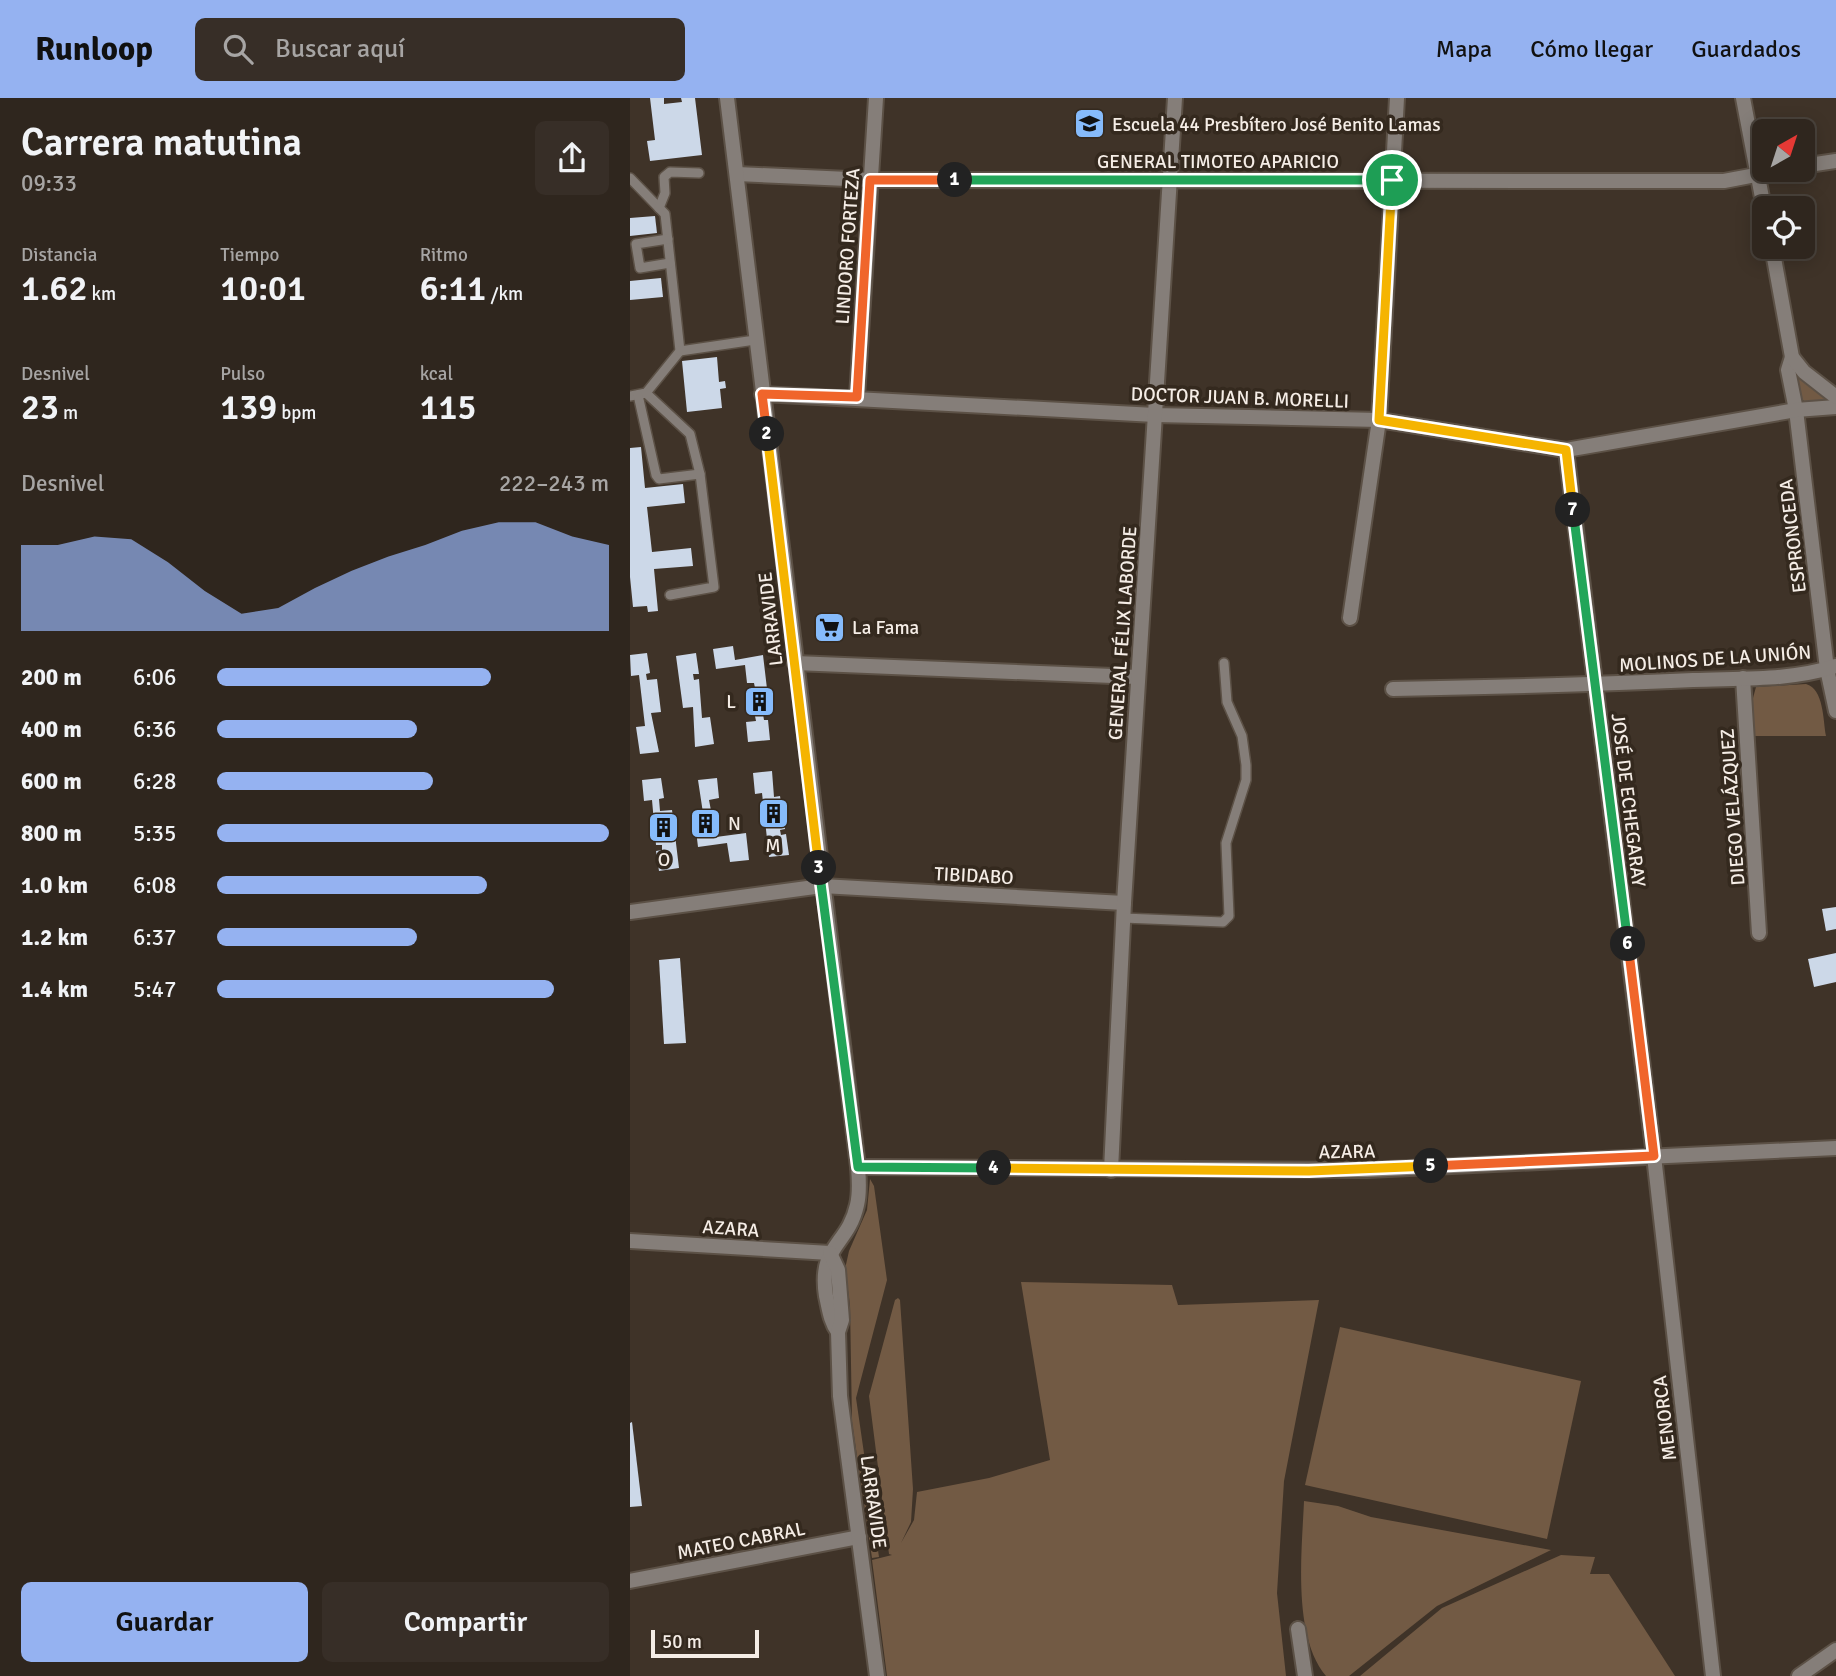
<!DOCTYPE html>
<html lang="es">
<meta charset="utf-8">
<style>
:root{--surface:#2f261e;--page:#372e27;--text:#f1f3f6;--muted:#a7a5a4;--line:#4a433c;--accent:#95b2f1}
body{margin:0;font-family:Signika,sans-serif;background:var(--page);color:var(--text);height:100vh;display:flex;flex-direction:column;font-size:26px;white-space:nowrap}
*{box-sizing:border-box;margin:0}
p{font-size:23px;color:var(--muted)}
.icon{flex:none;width:38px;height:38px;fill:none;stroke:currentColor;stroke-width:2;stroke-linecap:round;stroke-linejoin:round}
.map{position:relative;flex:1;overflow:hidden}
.sheet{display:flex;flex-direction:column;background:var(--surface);width:630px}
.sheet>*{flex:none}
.needle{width:46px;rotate:39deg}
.controls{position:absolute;left:1122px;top:21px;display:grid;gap:14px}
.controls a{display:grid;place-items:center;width:63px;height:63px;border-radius:10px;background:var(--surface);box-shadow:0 4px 18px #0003,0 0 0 2px var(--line);font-size:35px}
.scale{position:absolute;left:21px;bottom:18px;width:108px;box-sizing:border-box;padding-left:7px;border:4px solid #f5ede6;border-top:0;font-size:19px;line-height:24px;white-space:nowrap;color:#f5ede6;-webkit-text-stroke:5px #34291e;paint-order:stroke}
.pin{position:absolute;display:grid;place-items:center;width:60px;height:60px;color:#fff;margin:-30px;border:4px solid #fff;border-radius:50%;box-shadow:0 2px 7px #0007}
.km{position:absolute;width:35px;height:35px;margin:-18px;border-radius:50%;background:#222;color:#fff;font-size:19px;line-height:35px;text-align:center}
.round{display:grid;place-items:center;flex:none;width:74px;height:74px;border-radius:10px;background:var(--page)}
.headline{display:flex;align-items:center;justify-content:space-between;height:119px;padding:0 21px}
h1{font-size:38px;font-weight:600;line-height:52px}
.figures{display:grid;grid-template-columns:repeat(3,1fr);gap:10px;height:119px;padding:7px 21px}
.figures div{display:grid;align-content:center}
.figures b{font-size:35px;font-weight:600}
.figures small{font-size:19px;font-weight:400}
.figures p{font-size:19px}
.chart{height:196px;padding:14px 21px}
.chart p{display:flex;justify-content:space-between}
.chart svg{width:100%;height:126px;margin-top:7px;fill:var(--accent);opacity:.7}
.action{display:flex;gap:14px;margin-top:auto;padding:14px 21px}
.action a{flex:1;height:80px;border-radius:10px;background:var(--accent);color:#111;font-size:28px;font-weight:600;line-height:80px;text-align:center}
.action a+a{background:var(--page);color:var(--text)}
ul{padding:0 21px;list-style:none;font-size:23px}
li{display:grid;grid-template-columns:112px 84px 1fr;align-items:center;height:52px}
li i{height:18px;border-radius:9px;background:var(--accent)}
header{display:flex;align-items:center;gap:42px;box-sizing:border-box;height:98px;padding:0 35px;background:var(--accent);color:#111}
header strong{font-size:33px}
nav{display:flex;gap:38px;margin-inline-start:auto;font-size:24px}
.search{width:490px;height:63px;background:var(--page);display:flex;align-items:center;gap:18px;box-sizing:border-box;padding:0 24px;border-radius:10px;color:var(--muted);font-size:26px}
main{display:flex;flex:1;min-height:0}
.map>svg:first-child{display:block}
.green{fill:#725a44}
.building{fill:#ccd8e8}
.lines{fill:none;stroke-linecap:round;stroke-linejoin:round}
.service-casing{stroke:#5c5146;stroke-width:12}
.minor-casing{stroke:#5c5146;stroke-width:18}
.tertiary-casing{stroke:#5c5146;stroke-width:18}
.service{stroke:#857e79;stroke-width:9}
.minor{stroke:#857e79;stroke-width:14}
.tertiary{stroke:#857e79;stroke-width:14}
.split-1-casing{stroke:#fff;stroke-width:14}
.split-2-casing{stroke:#fff;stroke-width:14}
.split-3-casing{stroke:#fff;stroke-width:14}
.split-4-casing{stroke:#fff;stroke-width:14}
.split-5-casing{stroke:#fff;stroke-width:14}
.split-6-casing{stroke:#fff;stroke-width:14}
.split-7-casing{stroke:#fff;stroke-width:14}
.split-8-casing{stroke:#fff;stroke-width:14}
.split-1{stroke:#22a559;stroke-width:9}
.split-2{stroke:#f0652b;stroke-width:9}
.split-3{stroke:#f5b400;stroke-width:9}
.split-4{stroke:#22a559;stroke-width:9}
.split-5{stroke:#f5b400;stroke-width:9}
.split-6{stroke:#f0652b;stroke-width:9}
.split-7{stroke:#22a559;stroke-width:9}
.split-8{stroke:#f5b400;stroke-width:9}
.labels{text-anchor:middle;stroke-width:7;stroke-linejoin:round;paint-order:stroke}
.poi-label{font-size:19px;fill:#f5ede6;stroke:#34291e;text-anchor:start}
.street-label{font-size:19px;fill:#f5ede6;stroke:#34291e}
</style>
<header>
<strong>Runloop</strong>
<div class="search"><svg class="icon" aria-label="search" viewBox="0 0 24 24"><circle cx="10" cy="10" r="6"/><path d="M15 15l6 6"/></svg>Buscar aquí</div>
<nav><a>Mapa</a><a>Cómo llegar</a><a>Guardados</a></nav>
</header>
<main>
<section class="sheet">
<div class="headline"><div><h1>Carrera matutina</h1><p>09:33</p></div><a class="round"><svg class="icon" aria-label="share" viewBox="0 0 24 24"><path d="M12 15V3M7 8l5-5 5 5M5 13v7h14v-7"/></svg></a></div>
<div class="figures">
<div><p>Distancia</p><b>1.62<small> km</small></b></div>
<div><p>Tiempo</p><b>10:01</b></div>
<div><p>Ritmo</p><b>6:11<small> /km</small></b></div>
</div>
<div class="figures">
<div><p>Desnivel</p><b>23<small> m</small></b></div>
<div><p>Pulso</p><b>139<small> bpm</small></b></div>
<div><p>kcal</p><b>115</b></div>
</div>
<div class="chart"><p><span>Desnivel</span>222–243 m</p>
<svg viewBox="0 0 160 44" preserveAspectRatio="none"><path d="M0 44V14L10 14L20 11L30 12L40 20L50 30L60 38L70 36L80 29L90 23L100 18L110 14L120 9L130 6L140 6L150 11L160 14V44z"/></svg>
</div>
<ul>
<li><b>200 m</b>6:06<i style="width:70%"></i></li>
<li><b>400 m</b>6:36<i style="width:51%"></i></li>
<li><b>600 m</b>6:28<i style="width:55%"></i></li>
<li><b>800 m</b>5:35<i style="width:100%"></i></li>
<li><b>1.0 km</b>6:08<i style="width:69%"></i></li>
<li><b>1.2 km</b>6:37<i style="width:51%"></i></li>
<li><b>1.4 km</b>5:47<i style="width:86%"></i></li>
</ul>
<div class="action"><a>Guardar</a><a>Compartir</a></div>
</section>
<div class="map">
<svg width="1206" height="1578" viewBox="0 0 1206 1578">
<rect width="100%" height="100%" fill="#3f3328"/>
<g class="green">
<path d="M1162,272L1201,304L1176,305C1166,297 1165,285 1162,272Z"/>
<path d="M1176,586C1194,591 1193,622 1196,638H1123V600L1126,589Z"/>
<path d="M240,1081L244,1088L257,1182L226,1300L249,1459L242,1460L222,1324L220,1207L215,1171L219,1153L237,1112Z"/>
<path d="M391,1184L542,1187L548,1207L689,1202L654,1383L647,1495L656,1578H257L242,1462L262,1457L259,1456L239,1298L265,1202L268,1200L270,1202L283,1391L281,1424L271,1445L284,1422L287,1394L359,1380L420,1362Z"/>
<path d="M710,1229L951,1283L917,1441L675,1387Z"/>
<path d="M674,1403L708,1408L741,1419L921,1452L807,1508L719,1578H696C662,1538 672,1452 674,1403Z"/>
<path d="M931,1457L965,1459L960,1476H979L1045,1578H730L812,1510Z"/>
</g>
<g class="building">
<path d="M20,0H34V6L52,4L51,0H65L72,57L20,63L17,43L25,42Z"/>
<path d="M25,118L27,135L0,138V120Z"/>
<path d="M31,180L33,199L0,202V183Z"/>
<path d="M87,259L89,284L95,283L96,290L90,291L92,310L57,314L52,263Z"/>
<path d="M11,349L15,390L53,386L55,405L17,409L22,454L61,450L63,468L24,471L28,513L18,514L17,508L3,509L0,479V350Z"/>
<path d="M103,548L105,562L133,557L140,616H133L134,622H138L140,642L118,644L116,624L126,623L125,618H121L118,591L125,590L124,585H117L115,567L86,571L83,551Z"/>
<path d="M17,555L20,575L16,576L17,582L27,581L31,614L21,615L29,654L10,656L6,629L15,628L9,577L1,578L0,557Z"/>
<path d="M66,555L69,576H63L64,582L69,581L72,620L80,619L84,646L65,649L63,609L53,610L46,558Z"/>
<path d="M142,673L144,699L150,698L155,731L150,732L151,737L156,736L159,757L139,759L132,695L125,696L123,675Z"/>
<path d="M31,680L34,700L29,701L30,713L42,712L49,770L29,773L26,753L32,752V747H26L22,702L14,703L12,682Z"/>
<path d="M87,680L89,700L79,702L86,739L116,735L119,762L100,764L97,745L68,749L64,716L73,715L68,682Z"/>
<path d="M1206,809V831L1196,833L1192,811Z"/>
<path d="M1206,855V884L1184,889L1178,861Z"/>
<path d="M50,860L56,945L34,946L29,862Z"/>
<path d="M2,1324L12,1408L0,1409V1325Z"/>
</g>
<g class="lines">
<defs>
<g id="service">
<path d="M0,80L35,116L50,253L16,295L0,298"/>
<path d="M29,110L35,95L34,79L40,74L69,75"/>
<path d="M38,141L6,146L10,170L40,165"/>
<path d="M50,253L125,242"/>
<path d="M16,295L60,336L70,376L84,489L40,497"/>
<path d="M8,297L26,377L29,381L70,376"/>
<path d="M493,820L593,824L599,818L596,745L616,682V667L612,638L597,604L594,565"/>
</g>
<g id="minor">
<path d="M1172,68L1206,63"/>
<path d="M107,76L240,82L973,83H1094L1152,72"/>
<path d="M1162,259L1158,272L1166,312L1197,571L1206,613"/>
<path d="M132,296L525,317L749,322L936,352L1166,312L1206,309"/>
<path d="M227,299L246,0"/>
<path d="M936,352L1024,1058L1083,1578"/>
<path d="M720,520L749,322L767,0"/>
<path d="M165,565L507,579"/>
<path d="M1113,580L1129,835"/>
<path d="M763,591C863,589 963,587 1063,582C1109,580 1161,583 1206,568"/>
<path d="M0,814L192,788L494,805"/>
<path d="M228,1069L737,1072L1206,1050"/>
<path d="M481,1072L494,805L545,0"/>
<path d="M0,1143L200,1155"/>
<path d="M0,1483L229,1439"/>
<path d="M668,1531L675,1578"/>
<path d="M1169,1578L1206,1552"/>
</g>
<g id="tertiary">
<path d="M97,0L228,1069C229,1081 230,1095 227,1107C218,1148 188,1147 196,1198C199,1211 200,1223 208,1234"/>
<path d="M1113,0L1134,110"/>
<path d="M1142,149L1162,259L1174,274L1206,299"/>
<path d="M200,1155L208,1172L212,1222L208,1234L210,1298L247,1578"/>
</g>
</defs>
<use href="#service" class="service-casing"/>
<use href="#minor" class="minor-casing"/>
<use href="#tertiary" class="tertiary-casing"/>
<use href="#service" class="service"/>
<use href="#minor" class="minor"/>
<use href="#tertiary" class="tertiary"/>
</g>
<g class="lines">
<defs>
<path id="split-1" d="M325,82H762"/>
<path id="split-2" d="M137,336L132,296L227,299L240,82H325"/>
<path id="split-3" d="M137,336L189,770"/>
<path id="split-4" d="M189,770L228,1069L364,1070"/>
<path id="split-5" d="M364,1070L679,1073L801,1068"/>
<path id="split-6" d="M801,1068L1024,1058L998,846"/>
<path id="split-7" d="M943,412L998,846"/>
<path id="split-8" d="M762,82L749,322L936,352L943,412"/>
</defs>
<use href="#split-1" class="split-1-casing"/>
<use href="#split-2" class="split-2-casing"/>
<use href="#split-3" class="split-3-casing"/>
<use href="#split-4" class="split-4-casing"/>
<use href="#split-5" class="split-5-casing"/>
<use href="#split-6" class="split-6-casing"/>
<use href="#split-7" class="split-7-casing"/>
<use href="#split-8" class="split-8-casing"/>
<use href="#split-1" class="split-1"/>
<use href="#split-2" class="split-2"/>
<use href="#split-3" class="split-3"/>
<use href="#split-4" class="split-4"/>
<use href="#split-5" class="split-5"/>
<use href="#split-6" class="split-6"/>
<use href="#split-7" class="split-7"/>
<use href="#split-8" class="split-8"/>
</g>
<defs>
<symbol id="school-square" viewBox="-11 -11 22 22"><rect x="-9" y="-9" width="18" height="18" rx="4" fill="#86bbfb" stroke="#34291e"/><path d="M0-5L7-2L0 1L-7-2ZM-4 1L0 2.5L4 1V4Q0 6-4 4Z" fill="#111"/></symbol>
<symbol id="supermarket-square" viewBox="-11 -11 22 22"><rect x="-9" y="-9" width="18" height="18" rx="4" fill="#86bbfb" stroke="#34291e"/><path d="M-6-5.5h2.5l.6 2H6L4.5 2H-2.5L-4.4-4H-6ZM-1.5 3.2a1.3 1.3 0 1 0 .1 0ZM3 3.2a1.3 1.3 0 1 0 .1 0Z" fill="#111"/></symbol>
<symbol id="building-square" viewBox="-11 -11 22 22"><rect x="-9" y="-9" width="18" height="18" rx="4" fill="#86bbfb" stroke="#34291e"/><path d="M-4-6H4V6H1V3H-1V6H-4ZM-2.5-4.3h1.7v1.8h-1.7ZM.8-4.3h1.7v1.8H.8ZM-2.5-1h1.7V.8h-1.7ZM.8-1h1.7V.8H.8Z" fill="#111"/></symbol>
</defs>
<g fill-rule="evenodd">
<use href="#school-square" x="442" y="8" width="35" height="35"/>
<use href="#supermarket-square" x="182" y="512" width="35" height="35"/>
<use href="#building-square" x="112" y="586" width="35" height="35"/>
<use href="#building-square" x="126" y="698" width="35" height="35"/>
<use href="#building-square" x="58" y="708" width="35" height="35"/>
<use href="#building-square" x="16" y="712" width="35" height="35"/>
</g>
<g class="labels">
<g class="poi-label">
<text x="482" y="33">Escuela 44 Presbítero José Benito Lamas</text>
<text x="222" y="536">La Fama</text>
<text x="106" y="610" text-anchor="end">L</text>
<text x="98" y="732">N</text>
<text x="143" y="754" text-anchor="middle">M</text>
<text x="34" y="768" text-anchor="middle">O</text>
</g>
<g class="street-label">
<text x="588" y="70">GENERAL TIMOTEO APARICIO</text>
<text transform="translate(217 148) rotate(-86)" y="7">LINDORO FORTEZA</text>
<text transform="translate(610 299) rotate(2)" y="7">DOCTOR JUAN B. MORELLI</text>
<text transform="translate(1162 438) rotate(-97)" y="7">ESPRONCEDA</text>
<text transform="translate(140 521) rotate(-97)" y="7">LARRAVIDE</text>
<text transform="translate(492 535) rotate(-86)" y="7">GENERAL FÉLIX LABORDE</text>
<text transform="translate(1085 560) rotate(-4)" y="7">MOLINOS DE LA UNIÓN</text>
<text transform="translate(999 702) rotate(83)" y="7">JOSÉ DE ECHEGARAY</text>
<text transform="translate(1102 709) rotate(-94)" y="7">DIEGO VELÁZQUEZ</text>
<text transform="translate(344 777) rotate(3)" y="7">TIBIDABO</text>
<text transform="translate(717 1053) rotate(-1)" y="7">AZARA</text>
<text transform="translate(101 1130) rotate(4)" y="7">AZARA</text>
<text transform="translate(1034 1320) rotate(-97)" y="7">MENORCA</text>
<text transform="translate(244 1404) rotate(82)" y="7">LARRAVIDE</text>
<text transform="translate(111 1442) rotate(-11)" y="7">MATEO CABRAL</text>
</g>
</g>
</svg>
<div class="controls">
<a><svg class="needle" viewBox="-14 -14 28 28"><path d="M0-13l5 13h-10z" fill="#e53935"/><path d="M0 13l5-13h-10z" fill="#a7a5a4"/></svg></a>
<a><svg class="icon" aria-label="locate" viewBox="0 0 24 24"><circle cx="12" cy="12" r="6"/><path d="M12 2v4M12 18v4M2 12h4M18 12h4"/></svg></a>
</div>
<div class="scale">50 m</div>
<div class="pin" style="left:762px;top:82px;background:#1e9e55"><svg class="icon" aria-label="arrive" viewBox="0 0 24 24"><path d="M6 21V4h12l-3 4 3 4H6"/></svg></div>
<b class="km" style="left:325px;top:82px">1</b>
<b class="km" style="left:137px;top:336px">2</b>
<b class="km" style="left:189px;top:770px">3</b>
<b class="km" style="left:364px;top:1070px">4</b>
<b class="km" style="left:801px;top:1068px">5</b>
<b class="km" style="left:998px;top:846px">6</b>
<b class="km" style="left:943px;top:412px">7</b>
</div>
</main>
